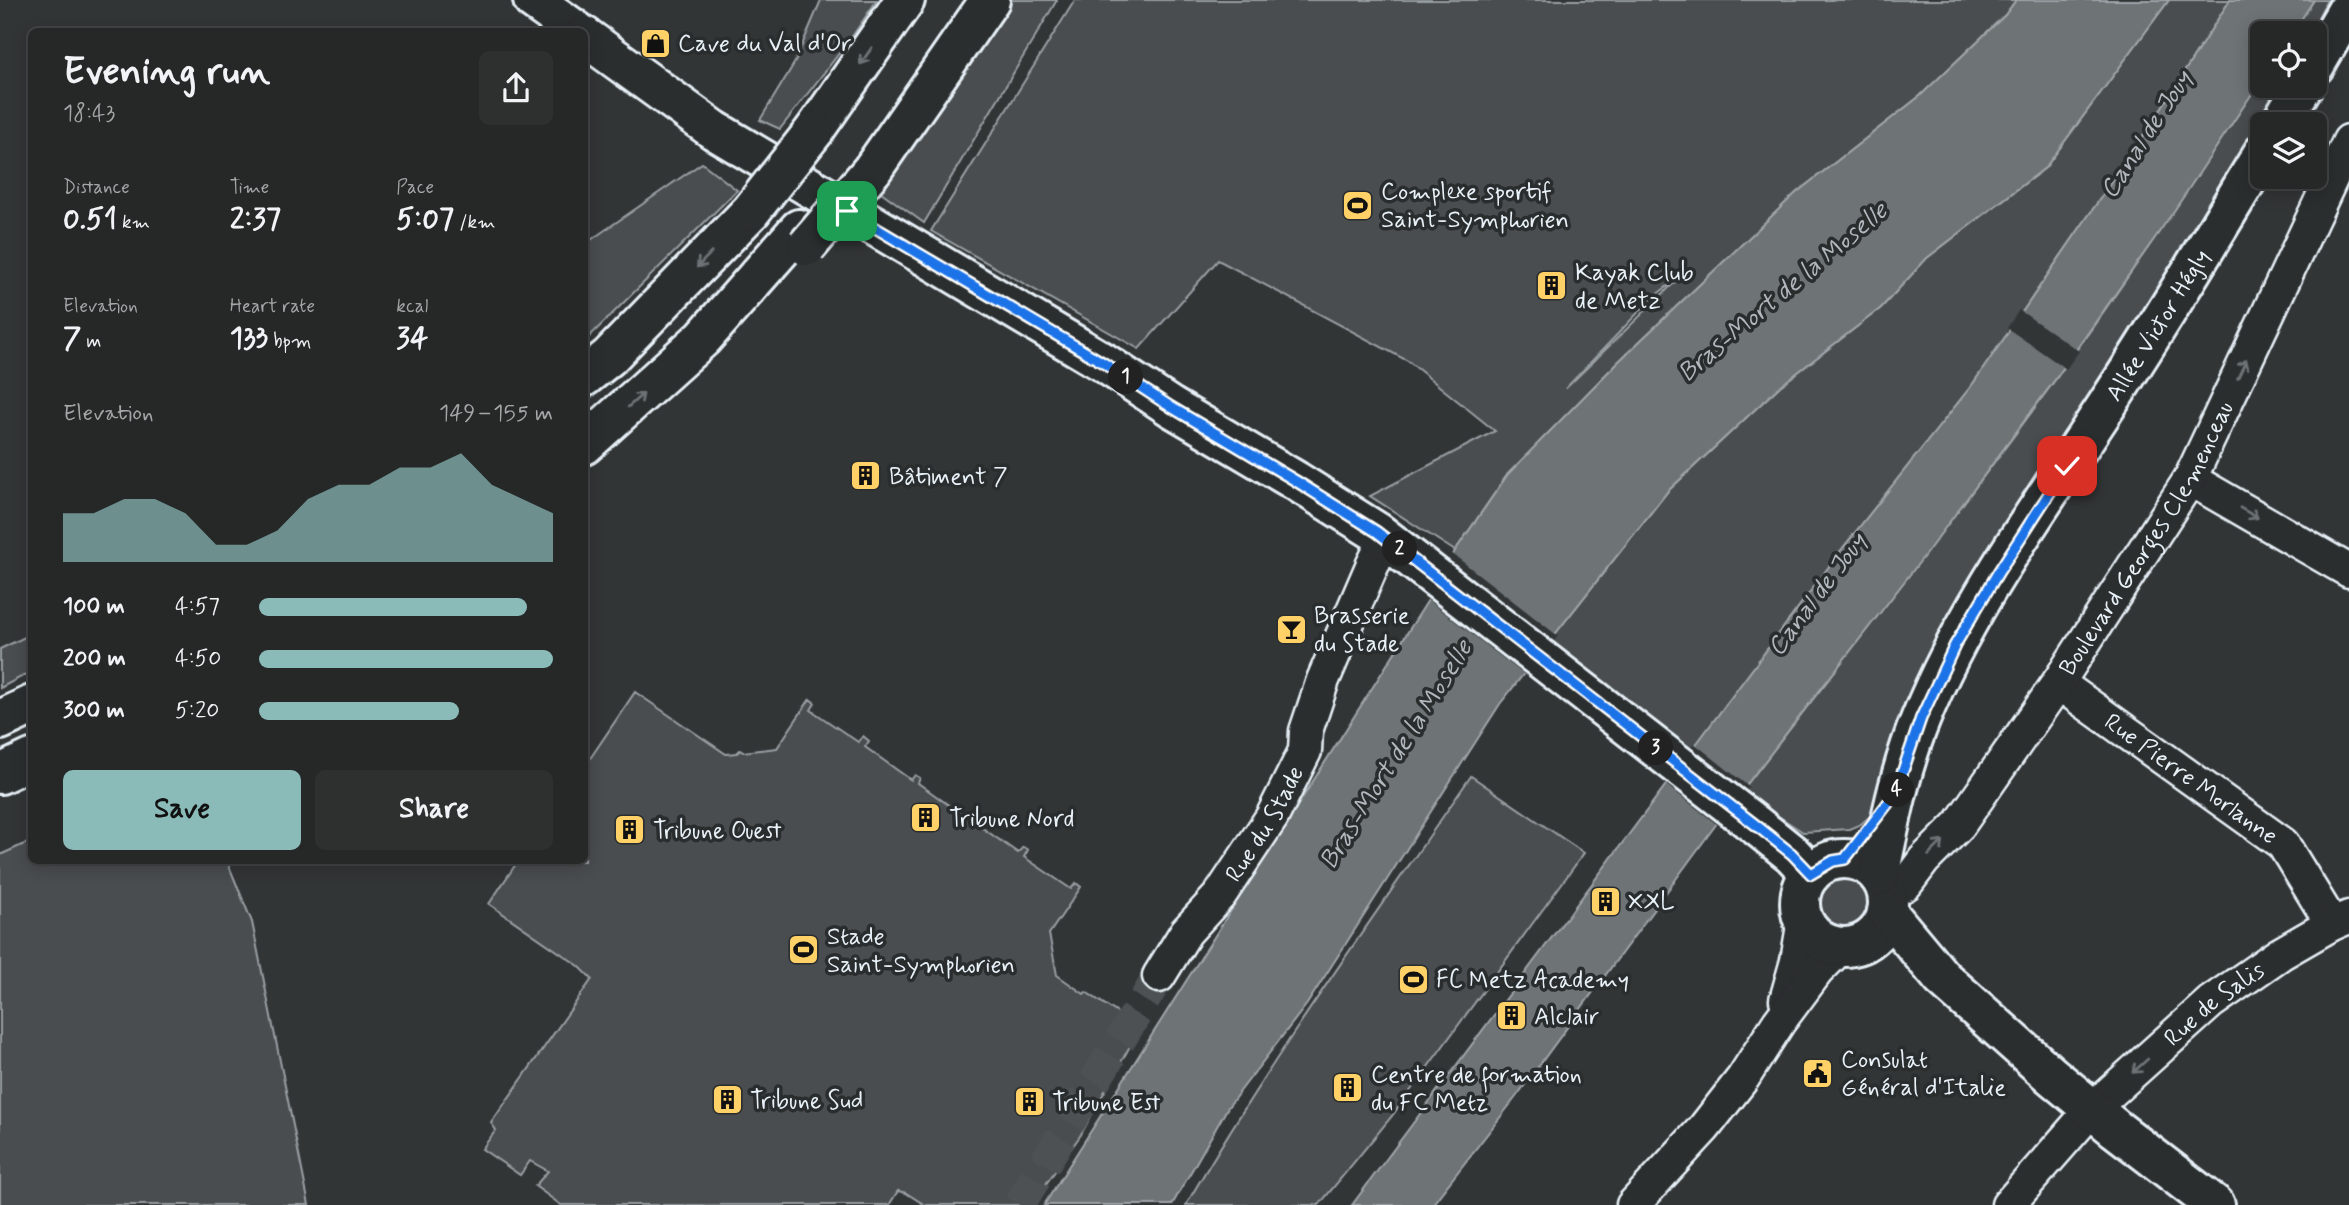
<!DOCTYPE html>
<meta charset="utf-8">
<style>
:root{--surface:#262828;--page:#2e3030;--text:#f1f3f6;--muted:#a4a6a8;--line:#424445;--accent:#8bbbb9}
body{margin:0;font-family:Mynerve,sans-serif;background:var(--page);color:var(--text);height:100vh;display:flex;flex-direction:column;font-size:26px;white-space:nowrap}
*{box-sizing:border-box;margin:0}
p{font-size:23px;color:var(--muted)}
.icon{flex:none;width:38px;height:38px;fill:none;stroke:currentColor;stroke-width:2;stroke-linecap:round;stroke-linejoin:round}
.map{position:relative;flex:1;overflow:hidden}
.details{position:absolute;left:28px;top:28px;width:560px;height:836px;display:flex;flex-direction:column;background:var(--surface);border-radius:10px;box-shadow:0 4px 18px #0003,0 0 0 2px var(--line)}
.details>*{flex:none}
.buttons{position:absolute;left:2250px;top:21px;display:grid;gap:14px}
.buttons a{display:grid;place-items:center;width:77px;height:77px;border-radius:10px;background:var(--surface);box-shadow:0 4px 18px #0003,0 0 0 2px var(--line);font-size:35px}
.pin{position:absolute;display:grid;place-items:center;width:60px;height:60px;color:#fff;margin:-30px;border-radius:14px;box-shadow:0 4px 10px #0006}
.km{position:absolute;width:35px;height:35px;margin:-18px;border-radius:50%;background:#222;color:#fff;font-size:19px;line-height:35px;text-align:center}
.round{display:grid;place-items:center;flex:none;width:74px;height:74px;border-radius:10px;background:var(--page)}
.headline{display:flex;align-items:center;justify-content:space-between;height:119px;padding:0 35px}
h1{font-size:38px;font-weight:700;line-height:52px}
.stats{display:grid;grid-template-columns:repeat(3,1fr);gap:10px;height:119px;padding:7px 35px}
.stats div{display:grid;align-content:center}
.stats b{font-size:30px;font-weight:700}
.stats small{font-size:19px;font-weight:400}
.stats p{font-size:19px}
.chart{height:196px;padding:14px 35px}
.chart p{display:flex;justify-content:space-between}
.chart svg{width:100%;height:126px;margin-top:7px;fill:var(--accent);opacity:.7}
.primary-button{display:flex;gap:14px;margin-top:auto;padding:14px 35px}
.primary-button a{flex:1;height:80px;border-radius:10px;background:var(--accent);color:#111;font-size:28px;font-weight:700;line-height:80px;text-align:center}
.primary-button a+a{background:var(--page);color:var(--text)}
ul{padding:0 35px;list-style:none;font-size:23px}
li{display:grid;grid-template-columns:112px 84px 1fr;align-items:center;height:52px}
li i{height:18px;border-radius:9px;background:var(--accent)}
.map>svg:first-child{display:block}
.green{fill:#494d4f;stroke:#989fa4;stroke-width:2;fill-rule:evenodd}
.water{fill:#6e7376;stroke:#9fa5aa;stroke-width:2}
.pier{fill:#323536}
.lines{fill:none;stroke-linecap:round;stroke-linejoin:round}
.minor-tunnel{stroke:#4d5153;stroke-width:32;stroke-dasharray:32 16;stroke-linecap:butt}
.minor-casing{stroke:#e8f1f8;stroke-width:37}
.major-casing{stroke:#e8f1f8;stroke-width:44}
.highway-casing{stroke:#e8f1f8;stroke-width:44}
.minor{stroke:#2a2d2e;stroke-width:32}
.major{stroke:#2a2d2e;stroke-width:38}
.highway{stroke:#2a2d2e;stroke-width:38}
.highway-bridge-casing{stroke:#e8f1f8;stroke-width:44;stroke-linecap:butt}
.highway-bridge{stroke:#2a2d2e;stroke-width:38}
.oneway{stroke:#6c7275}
.route-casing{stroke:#fff;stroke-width:14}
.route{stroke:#1a73e8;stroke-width:9}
.labels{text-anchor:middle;stroke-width:7;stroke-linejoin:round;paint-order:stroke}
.poi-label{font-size:24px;fill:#e8f1f8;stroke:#2a2d2e;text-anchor:start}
.street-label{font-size:24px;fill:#e8f1f8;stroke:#2a2d2e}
.water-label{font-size:26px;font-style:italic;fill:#b1b8be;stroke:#2a2d2e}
</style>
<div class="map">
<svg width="2349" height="1205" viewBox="0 0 2349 1205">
<rect width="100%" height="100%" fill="#323536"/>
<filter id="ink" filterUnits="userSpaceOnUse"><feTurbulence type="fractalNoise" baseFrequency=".0143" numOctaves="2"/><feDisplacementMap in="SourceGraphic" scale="14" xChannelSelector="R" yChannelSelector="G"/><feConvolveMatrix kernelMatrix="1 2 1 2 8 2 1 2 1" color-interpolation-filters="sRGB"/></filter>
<g filter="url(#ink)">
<g class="green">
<path d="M821,0H877L851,38L780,129L760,120L795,62Z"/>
<path d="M1004,0H1057L924,223L877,189Z"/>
<path d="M1075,0H2016L2005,15L1920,96L1796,193L1618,362L1508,474L1455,551L1370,496L1495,431L1408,361L1218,260L1139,349L931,231ZM1677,279V280L1565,389L1652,298Z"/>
<path d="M2169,0H2230L2148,129L1972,385L1842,549L1691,753L1548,643L1668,491L1780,386L1881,308L1927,258L2045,168Z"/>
<path d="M2314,0H2327L2310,33H2292Z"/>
<path d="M2263,77V86H2282L2120,389L1955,645L1895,794L1861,824L1849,829L1803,832L1741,792C1846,656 1952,521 2053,383C2125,283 2194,180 2263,77Z"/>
<path d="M702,163L737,190L585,341V244Z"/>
<path d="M31,634V672L0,688V649Z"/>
<path d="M635,692L726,754L737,753L740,750L743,752L777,748L810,699L815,703L811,710L858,742L863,736L869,741L865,747L911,780L915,775L920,778L918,783L964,816L968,812L974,816L971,820L1018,853L1023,847L1028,850L1024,857L1071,889L1076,883L1081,887L1049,934L1057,975L1084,994L1086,992L1140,1028L1080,1136L1031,1205H925L906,1193L898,1191L889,1205H561L535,1186L548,1171L530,1161L520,1175L482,1149L496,1130L491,1123L592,979L579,966L489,904L518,861H584L585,766Z"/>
<path d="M1471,776L1584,853L1392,1116L1319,1205H1186C1272,1056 1374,917 1471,776Z"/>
<path d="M31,841L32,861H227L252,922L309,1205H0V855Z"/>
<circle cx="1845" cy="904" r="26"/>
</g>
<g class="water">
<path d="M2016,0H2169L2045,168L1927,258L1881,308L1780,386L1668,491L1500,704L1307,1004L1228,1107L1172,1205H1044L1428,600L1455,551L1508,474L1618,362L1796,193L1920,96L2005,15Z"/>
<path d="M2230,0H2314L2292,33H2263V77L2174,211L2054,381L1925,555L1723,815L1516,1097L1432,1205H1352L1842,549L1972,385L2148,129Z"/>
</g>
<g class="pier">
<path d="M2019,310L2079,351L2066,369L2007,328Z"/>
<path d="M1450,552L1558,636L1526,676L1425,598Z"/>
<path d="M1694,743L1749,787L1719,826L1664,783Z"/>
</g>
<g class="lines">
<path class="minor-tunnel" d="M1019,1205L1159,976"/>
<defs>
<g id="minor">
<path d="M2190,479L2349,571"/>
<path id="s1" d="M2058,683L2283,844L2332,924"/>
<path id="s2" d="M1887,894L1906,884L1924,860L1959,825L2058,683L2190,479L2349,141"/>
<path id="s3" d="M1159,976L1186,932L1220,895L1272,817L1305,751L1306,731L1323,680L1372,566L1379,552L1390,541"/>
<path d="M1786,1000L1797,961L1804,920"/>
<path d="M1633,1205L1704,1128L1743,1078L1779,1022L1817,971L1841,947"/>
<path id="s4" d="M2008,1205L2092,1109L2211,1002L2280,954L2332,924L2349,917"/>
</g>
<g id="major">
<path d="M533,0L578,32"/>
<path d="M584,36L714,130L1103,362L1171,407L1296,481L1377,532L1757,826L1792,854L1811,874"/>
<path d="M2315,65L2349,7"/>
<path d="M2280,124L2303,86"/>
<circle cx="1844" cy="903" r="44"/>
<path id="s5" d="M1879,876C1890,822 1900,769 1921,718C1964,613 2033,517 2095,423C2154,334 2208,244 2263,153"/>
<path d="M1887,912L1942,978L2052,1076L2116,1129L2215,1205"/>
</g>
<g id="highway">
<path d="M814,131L905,0"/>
<path d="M872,170L990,0"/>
<path d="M584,377L609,357L751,211"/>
<path d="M584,445L703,338L799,229"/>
<path d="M0,720L32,705"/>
<path d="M0,774L32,759"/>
</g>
</defs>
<use href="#minor" class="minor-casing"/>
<use href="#major" class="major-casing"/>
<use href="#highway" class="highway-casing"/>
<use href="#minor" class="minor"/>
<use href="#major" class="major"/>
<use href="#highway" class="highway"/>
<defs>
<g id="highway-bridge">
<path d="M751,211L814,131"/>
<path d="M807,246L872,170"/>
</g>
</defs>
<use href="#highway-bridge" class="highway-bridge-casing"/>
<use href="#highway-bridge" class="highway-bridge"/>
</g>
<defs><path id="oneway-shaft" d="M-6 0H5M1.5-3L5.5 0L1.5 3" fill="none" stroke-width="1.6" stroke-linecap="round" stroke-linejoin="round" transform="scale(1.75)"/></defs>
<g class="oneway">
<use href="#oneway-shaft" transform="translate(866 56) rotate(125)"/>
<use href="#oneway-shaft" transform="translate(704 260) rotate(134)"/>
<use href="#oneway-shaft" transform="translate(2242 369) rotate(-65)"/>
<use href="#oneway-shaft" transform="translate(636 400) rotate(-42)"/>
<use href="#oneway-shaft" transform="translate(2249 513) rotate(30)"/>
<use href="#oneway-shaft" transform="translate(1936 848) rotate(-45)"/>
<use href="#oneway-shaft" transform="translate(2140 1066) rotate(138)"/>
</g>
</g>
<g class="lines" filter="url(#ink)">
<defs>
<path id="route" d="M847,211L1102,362L1171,407L1296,481L1377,532L1757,826L1792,854L1811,874L1833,861L1845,859L1895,794L1921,718L1955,645L1999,571L2067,466"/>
</defs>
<use href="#route" class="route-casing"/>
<use href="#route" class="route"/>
</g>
<defs>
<symbol id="shop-square" viewBox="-11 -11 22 22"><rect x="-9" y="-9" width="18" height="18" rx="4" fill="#ffd166" stroke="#2a2d2e"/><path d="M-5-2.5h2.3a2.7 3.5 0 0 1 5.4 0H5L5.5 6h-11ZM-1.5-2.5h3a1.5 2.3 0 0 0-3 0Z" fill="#111"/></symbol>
<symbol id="stadium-square" viewBox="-11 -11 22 22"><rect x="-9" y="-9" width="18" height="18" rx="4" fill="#ffd166" stroke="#2a2d2e"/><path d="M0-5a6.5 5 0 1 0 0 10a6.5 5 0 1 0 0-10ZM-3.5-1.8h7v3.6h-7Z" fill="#111"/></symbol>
<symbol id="building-square" viewBox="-11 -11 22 22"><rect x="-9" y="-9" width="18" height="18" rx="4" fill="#ffd166" stroke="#2a2d2e"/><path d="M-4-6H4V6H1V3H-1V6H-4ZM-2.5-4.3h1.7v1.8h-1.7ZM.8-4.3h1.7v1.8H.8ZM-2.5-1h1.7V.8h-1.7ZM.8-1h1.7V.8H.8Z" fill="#111"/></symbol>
<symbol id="bar-square" viewBox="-11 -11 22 22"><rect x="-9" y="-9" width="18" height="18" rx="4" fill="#ffd166" stroke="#2a2d2e"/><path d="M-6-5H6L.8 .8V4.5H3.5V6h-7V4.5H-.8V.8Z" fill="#111"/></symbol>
<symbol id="civic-square" viewBox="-11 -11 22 22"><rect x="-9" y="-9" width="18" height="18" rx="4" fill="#ffd166" stroke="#2a2d2e"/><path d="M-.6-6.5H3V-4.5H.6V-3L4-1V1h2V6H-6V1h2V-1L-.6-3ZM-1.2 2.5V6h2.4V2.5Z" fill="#111"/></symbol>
</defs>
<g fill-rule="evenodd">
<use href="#shop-square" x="638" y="26" width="35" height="35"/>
<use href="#stadium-square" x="1340" y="188" width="35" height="35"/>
<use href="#building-square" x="1534" y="268" width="35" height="35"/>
<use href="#building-square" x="848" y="458" width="35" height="35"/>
<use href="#bar-square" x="1274" y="612" width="35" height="35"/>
<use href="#building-square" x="908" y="800" width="35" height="35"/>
<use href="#building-square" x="612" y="812" width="35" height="35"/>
<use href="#building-square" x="1588" y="884" width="35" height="35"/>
<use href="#stadium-square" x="786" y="932" width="35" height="35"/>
<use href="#stadium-square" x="1396" y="962" width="35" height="35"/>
<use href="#building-square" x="1494" y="998" width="35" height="35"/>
<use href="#civic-square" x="1800" y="1056" width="35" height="35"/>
<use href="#building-square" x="1330" y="1070" width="35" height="35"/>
<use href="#building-square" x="710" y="1082" width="35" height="35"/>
<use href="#building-square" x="1012" y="1084" width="35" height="35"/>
</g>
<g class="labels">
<g class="poi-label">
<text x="678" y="51">Cave du Val d'Or</text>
<text x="1381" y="199">Complexe sportif<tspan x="1381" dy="28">Saint-Symphorien</tspan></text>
<text x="1575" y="280">Kayak Club<tspan x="1575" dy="28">de Metz</tspan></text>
<text x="889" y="484">Bâtiment 7</text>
<text x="1314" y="623">Brasserie<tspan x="1314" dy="28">du Stade</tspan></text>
<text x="949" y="826">Tribune Nord</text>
<text x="653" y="838">Tribune Ouest</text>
<text x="1628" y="909">XXL</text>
<text x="827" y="944">Stade<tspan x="827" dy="28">Saint-Symphorien</tspan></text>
<text x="1436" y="987">FC Metz Academy</text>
<text x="1534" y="1024">Alclair</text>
<text x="1841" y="1067">Consulat<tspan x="1841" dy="28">Général d'Italie</tspan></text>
<text x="1371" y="1082">Centre de formation<tspan x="1371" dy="28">du FC Metz</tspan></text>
<text x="750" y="1108">Tribune Sud</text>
<text x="1052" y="1110">Tribune Est</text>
</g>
<g class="street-label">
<text dy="8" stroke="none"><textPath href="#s5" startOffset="623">Allée Victor Hégly</textPath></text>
<text dy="8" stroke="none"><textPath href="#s2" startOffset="444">Boulevard Georges Clemenceau</textPath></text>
<text dy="8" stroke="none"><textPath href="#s1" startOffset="164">Rue Pierre Morlanne</textPath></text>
<text dy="8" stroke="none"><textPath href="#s3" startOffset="186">Rue du Stade</textPath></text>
<text dy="8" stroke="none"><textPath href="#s4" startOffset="289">Rue de Salis</textPath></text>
</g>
<g class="water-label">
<text transform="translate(2145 134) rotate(-57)" y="9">Canal de Jouy</text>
<text transform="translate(1782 291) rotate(-40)" y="9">Bras-Mort de la Moselle</text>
<text transform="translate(1816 594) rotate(-53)" y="9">Canal de Jouy</text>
<text transform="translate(1395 754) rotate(-58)" y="9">Bras-Mort de la Moselle</text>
</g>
</g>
</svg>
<div class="buttons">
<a><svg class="icon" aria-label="locate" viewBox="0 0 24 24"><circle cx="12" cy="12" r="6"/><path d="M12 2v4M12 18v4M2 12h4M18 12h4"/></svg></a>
<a><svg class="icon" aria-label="layers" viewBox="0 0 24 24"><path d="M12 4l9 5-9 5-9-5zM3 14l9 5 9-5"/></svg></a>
</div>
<div class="pin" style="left:847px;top:211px;background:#1e9e55"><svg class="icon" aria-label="arrive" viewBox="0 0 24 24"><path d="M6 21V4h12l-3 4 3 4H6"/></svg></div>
<div class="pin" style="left:2067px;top:466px;background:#d93025"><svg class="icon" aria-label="check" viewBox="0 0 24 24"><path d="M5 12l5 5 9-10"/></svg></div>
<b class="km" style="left:1126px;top:377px">1</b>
<b class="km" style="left:1400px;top:549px">2</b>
<b class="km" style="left:1656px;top:748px">3</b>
<b class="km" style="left:1897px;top:790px">4</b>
<section class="details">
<div class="headline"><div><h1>Evening run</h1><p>18:43</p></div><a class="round"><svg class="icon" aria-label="share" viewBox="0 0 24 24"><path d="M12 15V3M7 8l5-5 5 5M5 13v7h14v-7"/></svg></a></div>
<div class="stats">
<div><p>Distance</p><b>0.51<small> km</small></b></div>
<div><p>Time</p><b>2:37</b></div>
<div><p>Pace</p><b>5:07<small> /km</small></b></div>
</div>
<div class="stats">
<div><p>Elevation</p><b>7<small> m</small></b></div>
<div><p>Heart rate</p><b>133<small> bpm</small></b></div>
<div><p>kcal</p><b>34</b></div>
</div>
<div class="chart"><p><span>Elevation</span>149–155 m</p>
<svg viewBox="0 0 160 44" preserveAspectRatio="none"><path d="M0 44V27L10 27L20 22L30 22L40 27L50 38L60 38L70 33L80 22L90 17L100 17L110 11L120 11L130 6L140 17L150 22L160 27V44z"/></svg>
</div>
<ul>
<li><b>100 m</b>4:57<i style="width:91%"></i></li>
<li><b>200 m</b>4:50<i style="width:100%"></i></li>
<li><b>300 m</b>5:20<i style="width:68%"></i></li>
</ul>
<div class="primary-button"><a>Save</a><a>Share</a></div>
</section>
</div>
